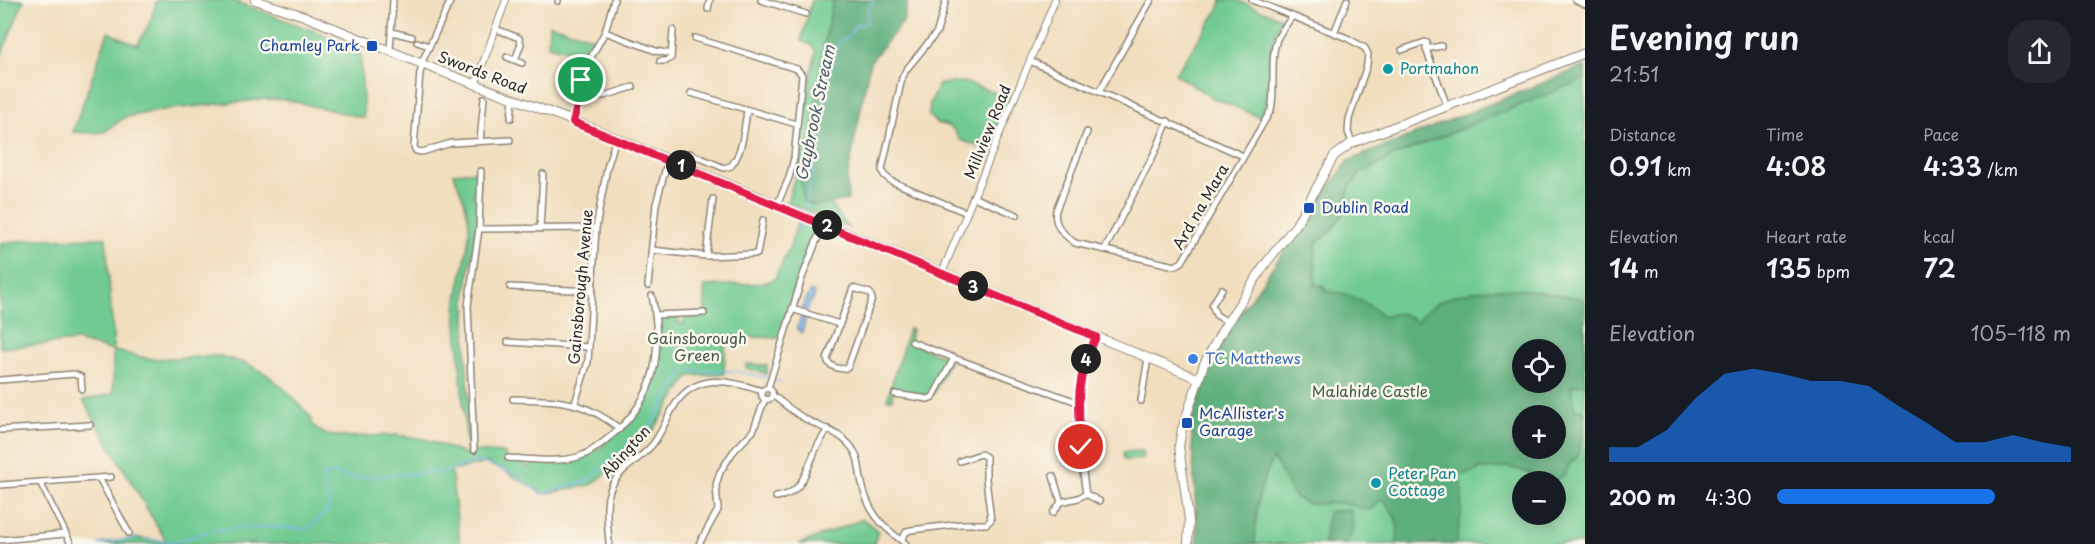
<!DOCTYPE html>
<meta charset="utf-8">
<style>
:root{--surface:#171b24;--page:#242831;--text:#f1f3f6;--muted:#9ea1a6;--accent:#1a73e8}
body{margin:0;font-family:"Playpen Sans",sans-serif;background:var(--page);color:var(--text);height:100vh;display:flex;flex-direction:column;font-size:22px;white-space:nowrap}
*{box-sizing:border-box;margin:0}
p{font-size:20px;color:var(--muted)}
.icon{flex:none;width:33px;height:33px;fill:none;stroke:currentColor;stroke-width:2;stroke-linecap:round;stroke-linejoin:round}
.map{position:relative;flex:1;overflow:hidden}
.details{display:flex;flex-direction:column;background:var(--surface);width:510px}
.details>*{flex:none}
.tools{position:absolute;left:1512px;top:339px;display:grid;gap:12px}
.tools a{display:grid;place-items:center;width:54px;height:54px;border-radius:50%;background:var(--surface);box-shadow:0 3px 15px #0003;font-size:30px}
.pin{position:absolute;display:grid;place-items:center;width:51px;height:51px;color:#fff;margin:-26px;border:3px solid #fff;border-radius:50%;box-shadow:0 2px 6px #0007}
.km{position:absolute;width:30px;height:30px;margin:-15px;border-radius:50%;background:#222;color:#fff;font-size:16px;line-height:30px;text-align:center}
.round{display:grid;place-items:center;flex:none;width:63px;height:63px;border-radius:24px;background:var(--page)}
.summary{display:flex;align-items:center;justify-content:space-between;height:102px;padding:0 24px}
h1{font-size:33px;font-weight:600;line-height:45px}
.figures{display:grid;grid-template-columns:repeat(3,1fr);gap:9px;height:102px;padding:6px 24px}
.figures div{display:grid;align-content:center}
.figures b{font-size:26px;font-weight:600}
.figures small{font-size:16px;font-weight:400}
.figures p{font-size:16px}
.chart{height:168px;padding:12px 24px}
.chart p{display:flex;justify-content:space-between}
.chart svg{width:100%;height:108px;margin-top:6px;fill:var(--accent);opacity:.7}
ul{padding:0 24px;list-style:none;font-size:20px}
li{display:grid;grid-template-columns:96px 72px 1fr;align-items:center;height:45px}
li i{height:15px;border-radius:8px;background:var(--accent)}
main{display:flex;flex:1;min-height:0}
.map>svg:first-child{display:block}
.green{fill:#70ca91;stroke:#4e7a5e;stroke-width:1.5;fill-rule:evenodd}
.forest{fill:#5cae7b;stroke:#446c53;stroke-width:1.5;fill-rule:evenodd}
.water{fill:#80b5ee;stroke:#56708c;stroke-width:1.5}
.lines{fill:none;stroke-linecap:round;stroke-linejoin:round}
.stream{stroke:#80b5ee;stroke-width:1.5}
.minor-casing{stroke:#8e8474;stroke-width:8}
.tertiary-casing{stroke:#8e8474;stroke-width:8}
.secondary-casing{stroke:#8e8474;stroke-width:10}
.minor{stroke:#fff;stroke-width:5}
.tertiary{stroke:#fff;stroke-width:6}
.secondary{stroke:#fff;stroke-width:8}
.route-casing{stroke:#fff;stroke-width:12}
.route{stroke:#e11d48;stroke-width:8}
.transit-dot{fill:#1a4fb4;stroke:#fbf7ec;stroke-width:2}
.culture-dot{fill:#0f9aa8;stroke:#fbf7ec;stroke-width:2}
.shop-dot{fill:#3f7fe0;stroke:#fbf7ec;stroke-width:2}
.labels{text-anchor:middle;stroke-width:5;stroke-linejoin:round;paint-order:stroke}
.transit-label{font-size:15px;fill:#164399;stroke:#fbf7ec;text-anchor:start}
.culture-label{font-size:15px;fill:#0d838f;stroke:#fbf7ec;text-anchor:start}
.street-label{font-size:15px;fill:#2b2b2b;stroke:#fbf7ec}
.park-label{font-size:15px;fill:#405b4a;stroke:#fbf7ec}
.shop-label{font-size:15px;fill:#366cbe;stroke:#fbf7ec;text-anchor:start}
.water-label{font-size:16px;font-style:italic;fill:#495b6f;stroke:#fbf7ec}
</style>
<main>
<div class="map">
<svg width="1585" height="544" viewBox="0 0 1585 544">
<rect width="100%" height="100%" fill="#fbf7ec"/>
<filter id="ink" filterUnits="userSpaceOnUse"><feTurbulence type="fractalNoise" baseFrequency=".0167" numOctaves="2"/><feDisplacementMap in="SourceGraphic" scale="12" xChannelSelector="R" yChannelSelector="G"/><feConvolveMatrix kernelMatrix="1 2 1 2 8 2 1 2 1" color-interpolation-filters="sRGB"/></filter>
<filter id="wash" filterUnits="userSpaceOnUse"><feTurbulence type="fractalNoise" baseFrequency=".008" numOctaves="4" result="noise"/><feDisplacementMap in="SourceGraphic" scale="24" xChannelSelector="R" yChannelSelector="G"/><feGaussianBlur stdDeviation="1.35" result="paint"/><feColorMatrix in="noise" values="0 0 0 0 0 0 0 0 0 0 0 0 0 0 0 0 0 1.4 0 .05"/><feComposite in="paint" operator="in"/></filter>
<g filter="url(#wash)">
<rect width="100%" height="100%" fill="#f1debe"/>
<g class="green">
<path d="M0,0H24L0,58Z"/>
<path d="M157,0H231L360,48L364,118L288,100L266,99L171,109L125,117L106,131L97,133L73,132L108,32L137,45L150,22Z"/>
<path d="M812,0H846L814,168L834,209L848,227L787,202L800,160L811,72L816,53L812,45L801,41Z"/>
<path d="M1222,0H1236L1281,18L1270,52L1269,98L1260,117L1211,97L1175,74L1217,12Z"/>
<path d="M549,24L594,38L584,55L548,45Z"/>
<path d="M1585,66V544H1198L1191,423L1210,367L1237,318L1348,161ZM1522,350H1556V382H1522ZM1522,416H1556V448H1522ZM1522,482H1556V514H1522Z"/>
<path d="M964,82L1011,98L989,150L960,140L954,130L948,126L937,123L929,116L930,103L939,84Z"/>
<path d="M479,171V191L473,192V196L478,199L477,223L466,293V353L472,451L503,453L506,455V460L523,462L527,467H531L532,463L537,462L562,463L580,459L597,450L633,419L645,404L654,382L658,361L657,323L659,320L663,318H678L679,323L683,324L686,317L705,316L704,286L764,283L775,279L790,246L798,221L817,229L816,232L791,297L779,338L726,336L724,374L689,376L650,435L603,476L591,485L544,494L503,470L486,463L451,471L460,544H99L136,538L166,541L83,400L113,394V351L77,341L0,348V243L37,239L106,238L114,351L150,359L220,356L245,363L266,374L289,393L311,417L312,424L318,430L327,435L347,437L397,435L425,439L467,455L456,311C457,284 468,259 469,232C470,211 461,192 453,173Z"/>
<path d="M909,328L912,329L910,343L950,359L934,393L930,396L896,391L893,392L892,399H887Z"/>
<path d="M746,364L767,365V374L746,368Z"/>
<path d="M1142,451L1143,459L1124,460L1123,452Z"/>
<path d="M863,519L878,531L874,544H799Z"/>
</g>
<g class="forest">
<path d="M833,0H908L903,22L870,62L847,180L848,200L815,206L803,201L801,179L811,142L825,39Z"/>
<path d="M1585,66V79L1389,158L1370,170L1362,171L1349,189L1344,213L1329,234L1316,243C1314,257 1317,272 1315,285L1323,286L1327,292C1349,291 1368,304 1385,317C1399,311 1405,313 1417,322C1434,293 1483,288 1515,289C1538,290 1562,296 1585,299V384L1571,386L1575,409H1580L1585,412V436L1581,439L1578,456L1570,464L1565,474L1555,481H1549L1532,474L1509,467L1495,469H1481L1456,477L1462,484L1461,515L1456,544H1397C1398,533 1399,523 1393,513C1390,508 1387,506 1385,500L1379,501L1370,510C1360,509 1352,504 1343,503C1323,501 1306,512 1291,492C1284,481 1281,469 1273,459C1257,488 1256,512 1255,544H1198L1191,422L1210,367L1237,318L1348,161ZM1522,350H1556V382H1522ZM1522,416H1556V448H1522Z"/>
<path d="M1350,509L1354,530L1346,544H1324L1328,512Z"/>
</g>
<path class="water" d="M812,291L815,295L808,307L802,333L797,328C803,316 802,300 812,291Z"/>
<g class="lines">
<g class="stream">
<path d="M805,209L818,146L817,137L822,130C827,100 827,67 841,40L848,37L857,24L863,25L868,21C865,13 869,6 874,0"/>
<path d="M798,228L800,222"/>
<path d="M685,371H735L768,378"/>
<path d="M773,380L781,382"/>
<path d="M146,539L174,542L214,530L238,528L276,527L308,529L330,508L322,476L336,474L351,478L372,477L451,471L477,461L512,473L541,494L587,481L650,427L684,370"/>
<path d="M99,544L136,538"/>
</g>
</g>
</g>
<g filter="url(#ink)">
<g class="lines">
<defs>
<g id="minor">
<path d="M761,0L806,14"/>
<path d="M946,0L937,32L906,70L902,78L882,170L884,175L891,181L967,213"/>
<path d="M1252,0L1347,38L1365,48L1368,54L1367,65L1349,119L1348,132L1352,143"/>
<path d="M558,1V0"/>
<path d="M708,9L710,0"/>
<path d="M496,29L519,38L521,44L515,60"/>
<path d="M392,32L412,37"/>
<path d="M605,32L656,51L671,54"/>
<path d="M1334,33L1347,0"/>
<path d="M695,38L797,69L802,75L794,158L789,178L777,205"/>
<path d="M417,42L429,46"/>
<path d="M1441,46L1426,49L1447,106"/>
<path d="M1402,50L1425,42L1427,43L1426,49"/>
<path d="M390,51L393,0"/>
<path d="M507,57L522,63"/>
<path d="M660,61H666L671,58L673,30"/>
<path d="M1030,61L1243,156"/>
<path d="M421,64L451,0"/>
<path d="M423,64L420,73L414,147L416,151L422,152L451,143L510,140"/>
<path d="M1100,90L1151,0"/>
<path d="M581,91L604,96L633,87"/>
<path d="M691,93L796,124"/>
<path d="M511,118L513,99"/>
<path d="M573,121L581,91L584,70L605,32L614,0"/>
<path d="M1087,132L1056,210C1053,225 1063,234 1075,243L1175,266L1182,262L1271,110C1276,88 1269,57 1278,37C1282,30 1287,23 1292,17"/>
<path d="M480,141L484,98"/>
<path d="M689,153L724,168L731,166C743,152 744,129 747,111"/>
<path d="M973,197L1017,215"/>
<path d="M479,229L596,228"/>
<path d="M540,229L543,174"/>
<path d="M1105,249L1156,150L1168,121"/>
<path d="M652,250L706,256L757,254L763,220"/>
<path d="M706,256L713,199"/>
<path d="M648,286L656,204L668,160"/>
<path d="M510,287L592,291"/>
<path d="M853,288L870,293L872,299L848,367C841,371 829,367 827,359Z"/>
<path d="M1222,289L1212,305L1216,315L1228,322"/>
<path d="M792,309L839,324"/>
<path d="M655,315L704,313"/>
<path d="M508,342L589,347"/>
<path d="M954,358L1077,402"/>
<path d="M0,380L74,374L81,377L82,389"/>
<path d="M768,388L802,278L823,224"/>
<circle cx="767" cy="394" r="5.5"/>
<path d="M895,394L928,399L933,397L954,358L912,342"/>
<path d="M772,395C782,402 792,411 802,417C819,428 840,431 852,448C859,457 859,468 861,479C867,511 880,525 906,544"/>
<path d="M513,399C558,400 582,399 620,429"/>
<path d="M1141,401L1148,358"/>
<path d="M575,403L588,362L596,228L607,168L616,138"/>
<path d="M0,430L90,425"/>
<path d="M474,450L468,306L479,229L481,171"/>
<path d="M508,458C530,459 556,463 578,457C591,453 602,443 612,435C657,398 663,351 652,296"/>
<path d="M1053,476L1061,502L1078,498L1086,494C1083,477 1082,460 1080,442C1077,401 1077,375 1096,337"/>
<path d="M99,478L129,533"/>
<path d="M40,482L71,544"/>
<path d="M0,485L111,477"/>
<path d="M1086,494L1099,501"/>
<path d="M776,497C801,495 805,474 814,454C817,445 823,437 828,429"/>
<path d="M1053,513L1061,502"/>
<path d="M0,540L65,534"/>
<path d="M901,540L907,531L911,530L961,524H986L991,520L986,479V457L981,454L960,461"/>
<path d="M609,544C608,517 600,492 623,471C633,462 644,455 653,444C662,432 666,420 673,408C694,371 730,380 762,391"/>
<path d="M699,544L718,510L716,485L720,472L733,452L753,431L765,399"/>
</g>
<g id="tertiary">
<path d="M1576,0L1585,4"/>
<path d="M475,85L506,0"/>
<path d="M942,273L1055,0"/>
</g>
<g id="secondary">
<path d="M255,0L304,16L432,68L597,130L1199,379"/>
<path d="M1188,544L1189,520L1179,446L1182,429L1204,364L1223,329L1266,263L1296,225L1334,156L1352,143L1585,53"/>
</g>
</defs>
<use href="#minor" class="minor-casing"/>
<use href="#tertiary" class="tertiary-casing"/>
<use href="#secondary" class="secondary-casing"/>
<use href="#minor" class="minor"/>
<use href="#tertiary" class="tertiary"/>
<use href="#secondary" class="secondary"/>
</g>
</g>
<g class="lines" filter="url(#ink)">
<defs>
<path id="route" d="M581,80V91L573,122L1096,337C1075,379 1078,402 1081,447"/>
</defs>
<use href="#route" class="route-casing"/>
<use href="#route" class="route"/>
</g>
<g class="transit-dot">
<rect x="366" y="40" width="12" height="12" rx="3"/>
<rect x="1303" y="202" width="12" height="12" rx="3"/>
<rect x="1181" y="417" width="12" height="12" rx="3"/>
</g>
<g class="culture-dot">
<circle cx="1388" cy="69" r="6"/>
<circle cx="1376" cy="483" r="6"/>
</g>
<circle class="shop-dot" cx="1193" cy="359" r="6"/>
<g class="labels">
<g class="transit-label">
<text x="360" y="51" text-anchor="end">Chamley Park</text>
<text x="1321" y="213">Dublin Road</text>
<text x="1199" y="419">McAllister's<tspan x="1199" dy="17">Garage</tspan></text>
</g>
<g class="culture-label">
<text x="1400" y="74">Portmahon</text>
<text x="1388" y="479">Peter Pan<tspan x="1388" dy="17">Cottage</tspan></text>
</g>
<g class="street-label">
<text transform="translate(482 73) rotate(21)" y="5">Swords Road</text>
<text transform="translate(988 132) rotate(-68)" y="5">Millview Road</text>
<text transform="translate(1201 207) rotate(-60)" y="5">Ard na Mara</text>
<text transform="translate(581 287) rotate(-85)" y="5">Gainsborough Avenue</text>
<text transform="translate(626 452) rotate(-48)" y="5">Abington</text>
</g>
<g class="park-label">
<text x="697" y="344">Gainsborough<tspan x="697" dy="17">Green</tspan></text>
<text x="1370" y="397">Malahide Castle</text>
</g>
<g class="shop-label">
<text x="1205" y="364">TC Matthews</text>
</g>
<g class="water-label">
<text transform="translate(815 113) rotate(-78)" y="6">Gaybrook Stream</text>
</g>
</g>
</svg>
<div class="tools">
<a><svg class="icon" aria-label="locate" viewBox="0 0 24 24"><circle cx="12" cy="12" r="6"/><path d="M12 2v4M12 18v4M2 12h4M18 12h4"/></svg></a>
<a>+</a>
<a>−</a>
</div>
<div class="pin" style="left:581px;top:80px;background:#1e9e55"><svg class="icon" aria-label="arrive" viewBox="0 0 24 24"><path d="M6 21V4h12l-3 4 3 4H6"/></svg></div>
<div class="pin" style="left:1081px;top:447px;background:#d93025"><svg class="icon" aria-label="check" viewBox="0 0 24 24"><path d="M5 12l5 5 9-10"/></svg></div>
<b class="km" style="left:681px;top:165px">1</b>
<b class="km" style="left:827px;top:225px">2</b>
<b class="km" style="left:973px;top:286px">3</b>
<b class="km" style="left:1086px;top:359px">4</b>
</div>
<section class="details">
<div class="summary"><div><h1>Evening run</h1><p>21:51</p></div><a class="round"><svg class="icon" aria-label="share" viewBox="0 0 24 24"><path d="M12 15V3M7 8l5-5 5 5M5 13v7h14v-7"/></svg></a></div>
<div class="figures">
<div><p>Distance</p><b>0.91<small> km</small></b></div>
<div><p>Time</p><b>4:08</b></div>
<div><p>Pace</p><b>4:33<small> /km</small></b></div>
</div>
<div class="figures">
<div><p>Elevation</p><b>14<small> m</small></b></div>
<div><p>Heart rate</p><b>135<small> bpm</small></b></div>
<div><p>kcal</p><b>72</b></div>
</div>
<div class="chart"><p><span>Elevation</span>105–118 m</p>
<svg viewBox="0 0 160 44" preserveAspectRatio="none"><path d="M0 44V38L10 38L20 31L30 18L40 8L50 6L60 8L70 11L80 11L90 13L100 21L110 28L120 36L130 36L140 33L150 36L160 38V44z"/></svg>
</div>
<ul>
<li><b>200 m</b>4:30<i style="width:74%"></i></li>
</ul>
</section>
</main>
